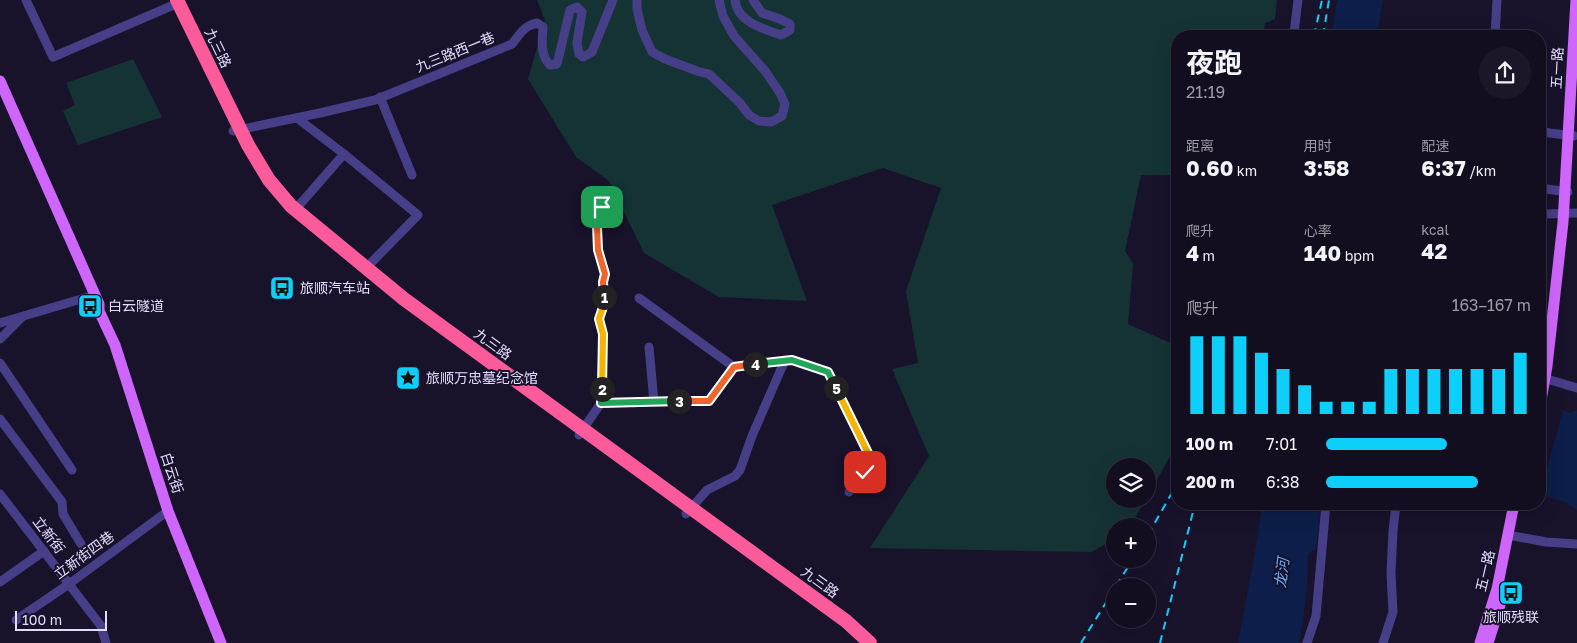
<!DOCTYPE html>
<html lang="zh">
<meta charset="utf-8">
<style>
:root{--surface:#120e20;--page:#1b1729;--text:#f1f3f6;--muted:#9c9ca5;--line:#312e3e;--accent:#0dcff9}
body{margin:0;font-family:"Golos Text","Noto Sans SC",sans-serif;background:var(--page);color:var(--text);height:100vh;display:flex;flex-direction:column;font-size:19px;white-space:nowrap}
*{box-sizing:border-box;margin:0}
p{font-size:16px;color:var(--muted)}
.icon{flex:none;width:28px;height:28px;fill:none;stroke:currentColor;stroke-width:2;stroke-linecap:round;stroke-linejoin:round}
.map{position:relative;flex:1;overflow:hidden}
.drawer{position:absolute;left:1171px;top:30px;width:375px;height:480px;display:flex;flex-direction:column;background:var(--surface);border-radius:20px;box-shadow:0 5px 20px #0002,0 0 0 1px var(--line)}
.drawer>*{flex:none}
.controls{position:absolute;left:1106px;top:458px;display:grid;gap:10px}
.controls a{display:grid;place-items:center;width:50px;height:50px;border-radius:50%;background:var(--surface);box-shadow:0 5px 20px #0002,0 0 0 1px var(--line);font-size:25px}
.scale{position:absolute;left:15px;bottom:12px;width:92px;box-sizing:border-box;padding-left:5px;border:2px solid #e3dcfe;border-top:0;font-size:14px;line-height:18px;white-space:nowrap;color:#e3dcfe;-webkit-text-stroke:4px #18122b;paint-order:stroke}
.pin{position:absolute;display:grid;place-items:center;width:42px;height:42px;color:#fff;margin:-21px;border-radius:10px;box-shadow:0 2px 8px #0006}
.km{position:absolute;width:25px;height:25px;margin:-12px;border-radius:50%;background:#222;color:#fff;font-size:14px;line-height:25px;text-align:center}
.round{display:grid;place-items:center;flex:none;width:52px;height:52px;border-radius:26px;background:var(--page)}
.overview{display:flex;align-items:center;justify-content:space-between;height:85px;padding:0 15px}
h1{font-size:28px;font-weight:700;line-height:38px}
.metrics{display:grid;grid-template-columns:repeat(3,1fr);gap:8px;height:85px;padding:5px 15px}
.metrics div{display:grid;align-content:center}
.metrics b{font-size:21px;font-weight:700}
.metrics small{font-size:14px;font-weight:400}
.metrics p{font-size:14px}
.chart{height:140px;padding:10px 15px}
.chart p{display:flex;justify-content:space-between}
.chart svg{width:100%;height:90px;margin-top:5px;stroke:var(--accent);stroke-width:6}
ul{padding:0 15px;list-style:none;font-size:16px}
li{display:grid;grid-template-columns:80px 60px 1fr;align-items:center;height:38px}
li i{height:12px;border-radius:6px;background:var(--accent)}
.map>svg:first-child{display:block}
.green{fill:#153335}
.water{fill:#0c1e49}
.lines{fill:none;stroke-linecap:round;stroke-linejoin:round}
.minor{stroke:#473e88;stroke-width:9}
.major{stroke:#cf66fb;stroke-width:11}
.highway{stroke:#fb5a9b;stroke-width:14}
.rail{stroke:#0dcff9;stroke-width:2;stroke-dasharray:8 6;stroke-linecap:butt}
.split-1-casing{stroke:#fff;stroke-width:10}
.split-2-casing{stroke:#fff;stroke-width:10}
.split-3-casing{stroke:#fff;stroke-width:10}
.split-4-casing{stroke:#fff;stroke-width:10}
.split-5-casing{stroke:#fff;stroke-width:10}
.split-6-casing{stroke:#fff;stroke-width:10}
.split-1{stroke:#f0652b;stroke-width:6}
.split-2{stroke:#f5b400;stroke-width:6}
.split-3{stroke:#22a559;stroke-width:6}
.split-4{stroke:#f0652b;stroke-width:6}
.split-5{stroke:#22a559;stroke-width:6}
.split-6{stroke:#f5b400;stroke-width:6}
.labels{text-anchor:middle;stroke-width:4;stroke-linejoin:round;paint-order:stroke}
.street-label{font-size:14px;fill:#e3dcfe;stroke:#18122b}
.poi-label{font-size:14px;fill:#e3dcfe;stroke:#18122b;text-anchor:start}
.water-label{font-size:15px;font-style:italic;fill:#6daefb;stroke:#18122b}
</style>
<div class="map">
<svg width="1577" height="643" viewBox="0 0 1577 643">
<rect width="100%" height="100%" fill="#18122b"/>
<g class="green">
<path d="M537,0H1277L1275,19L1265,23L1263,36H1178L1177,175H1141L1125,251L1133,264L1128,324L1177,346V439L1169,458L1148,496V466H1115V499H1146L1130,526H1115V539L1091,552L870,548L929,456L892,369L918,363L906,291L941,188L883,168L772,205L807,301L719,297L644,253L609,181L576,157L528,79L545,20Z"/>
<path d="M133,59L162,117L78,145L63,111L75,105L66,83Z"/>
</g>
<g class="water">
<path d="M1337,0H1383L1377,36H1331Z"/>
<path d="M1563,410L1570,413L1577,410V510L1564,502L1540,494Z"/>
<path d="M1262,504H1321L1316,549L1308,554C1308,585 1305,613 1299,643H1238L1257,541Z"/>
</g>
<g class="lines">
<g class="minor">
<path d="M26,0L53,57L178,3"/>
<path d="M637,0V9L642,30L652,52L665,59L697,71L709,74L740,103L749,115L759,121L771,122L782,116L785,104L780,93L765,71L734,36L723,16L719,0"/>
<path d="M735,0C737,22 764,29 781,35L790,30V24L780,19L762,13L753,0"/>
<path d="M1294,33L1298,0"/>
<path d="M1495,36L1497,0"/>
<path d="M380,97L412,175"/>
<path d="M297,118L344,154L418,215L366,268"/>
<path d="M233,131L320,113L375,100L512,44C520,34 524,26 537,23L543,27C542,40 540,55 550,65L557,64L570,10L577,7L582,12L577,43L579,54L583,57L592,52L613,0"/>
<path d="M1540,131L1550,133L1574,136"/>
<path d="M1540,188L1568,192"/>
<path d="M295,210L344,154"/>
<path d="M1546,214L1577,213"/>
<path d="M639,298L734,367"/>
<path d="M0,323L95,295"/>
<path d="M0,339L21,318"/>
<path d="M649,347L654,402"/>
<path d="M0,363L72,470"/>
<path d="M1540,377L1577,388"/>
<path d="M601,403L709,401L734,367L792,360L828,372L878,473"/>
<path d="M0,419L62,502L63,514L81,544"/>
<path d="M579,435L601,403L603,335L599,319L604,304L603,282L605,274L598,249L597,226L602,207"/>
<path d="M849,492L865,472L869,455"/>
<path d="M0,494L101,626L106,643"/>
<path d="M686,514L707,490L735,476L740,470L752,436L785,360"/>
<path d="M1508,535L1546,542L1577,544"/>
<path d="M0,582L44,551"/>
<path d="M16,620L69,584L168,511"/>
<path d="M1307,643L1316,616L1326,504"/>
<path d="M1383,643L1393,612L1391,573L1393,531L1396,504"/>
</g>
<g class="major">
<path d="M0,81L99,304V311L115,345L168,511L221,643"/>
<path d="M1540,406L1547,366L1563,222L1576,0"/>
<path d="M1480,643L1497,589L1514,504"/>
<path d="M1488,643L1504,592"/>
</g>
<path class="highway" d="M177,0L248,145L269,180L291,206L404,299L846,621L870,643"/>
<g class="rail">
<path d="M1314,36L1322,0"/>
<path d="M1323,36L1329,0"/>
<path d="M1148,535L1178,482"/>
<path d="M1116,586L1133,559"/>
<path d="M1081,643L1115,588"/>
<path d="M1160,643L1195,504"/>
</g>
</g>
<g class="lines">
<defs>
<path id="split-1" d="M602,207L597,226L598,250L605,274L603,282L604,297"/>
<path id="split-2" d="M602,389L603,334L599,319L604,304V297"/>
<path id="split-3" d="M602,389L601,403L679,401"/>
<path id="split-4" d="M679,401H709L734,367L755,364"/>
<path id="split-5" d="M755,364L792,360L828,372L836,388"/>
<path id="split-6" d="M836,388L869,455L865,472"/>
</defs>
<use href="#split-1" class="split-1-casing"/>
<use href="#split-2" class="split-2-casing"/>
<use href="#split-3" class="split-3-casing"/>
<use href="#split-4" class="split-4-casing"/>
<use href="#split-5" class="split-5-casing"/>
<use href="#split-6" class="split-6-casing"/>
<use href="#split-1" class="split-1"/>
<use href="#split-2" class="split-2"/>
<use href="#split-3" class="split-3"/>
<use href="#split-4" class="split-4"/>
<use href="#split-5" class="split-5"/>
<use href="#split-6" class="split-6"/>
</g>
<defs>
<symbol id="bus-square" viewBox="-11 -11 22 22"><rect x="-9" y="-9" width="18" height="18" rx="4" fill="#0dcff9" stroke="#18122b"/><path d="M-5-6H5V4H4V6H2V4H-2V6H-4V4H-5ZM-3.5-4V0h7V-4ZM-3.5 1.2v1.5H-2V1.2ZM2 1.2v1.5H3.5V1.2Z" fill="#111"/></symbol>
<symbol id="sight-square" viewBox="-11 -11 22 22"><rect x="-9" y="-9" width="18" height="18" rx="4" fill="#0dcff9" stroke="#18122b"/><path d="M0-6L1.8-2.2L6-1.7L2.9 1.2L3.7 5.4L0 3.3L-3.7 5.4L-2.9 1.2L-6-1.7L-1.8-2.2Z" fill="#111"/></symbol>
</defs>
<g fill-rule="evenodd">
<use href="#bus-square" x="268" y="274" width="28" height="28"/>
<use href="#bus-square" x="76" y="292" width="28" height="28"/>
<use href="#sight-square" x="394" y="364" width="28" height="28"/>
<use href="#bus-square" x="1497" y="579" width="28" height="28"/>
</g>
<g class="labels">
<g class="street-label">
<text transform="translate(218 48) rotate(64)" y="5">九三路</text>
<text transform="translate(455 52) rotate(-22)" y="5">九三路西一巷</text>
<text transform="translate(1557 68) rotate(-87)" y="5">五一路</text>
<text transform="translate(493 344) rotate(36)" y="5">九三路</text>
<text transform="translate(172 473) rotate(72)" y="5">白云街</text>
<text transform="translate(49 535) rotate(53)" y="5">立新街</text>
<text transform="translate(84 555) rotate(-36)" y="5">立新街四巷</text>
<text transform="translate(1485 571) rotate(-77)" y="5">五一路</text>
<text transform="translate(820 582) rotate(36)" y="5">九三路</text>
</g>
<g class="poi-label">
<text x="300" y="293">旅顺汽车站</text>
<text x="108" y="311">白云隧道</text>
<text x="426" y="383">旅顺万忠墓纪念馆</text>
<text x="1511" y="622" text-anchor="middle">旅顺残联</text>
</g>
<g class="water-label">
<text transform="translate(1282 573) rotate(-83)" y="5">龙河</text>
</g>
</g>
</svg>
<div class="controls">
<a><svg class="icon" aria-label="layers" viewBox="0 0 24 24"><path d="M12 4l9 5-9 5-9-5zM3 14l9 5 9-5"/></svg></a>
<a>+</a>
<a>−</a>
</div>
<div class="scale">100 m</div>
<div class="pin" style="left:602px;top:207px;background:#1e9e55"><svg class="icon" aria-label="arrive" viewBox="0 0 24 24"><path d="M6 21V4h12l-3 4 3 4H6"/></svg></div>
<div class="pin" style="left:865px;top:472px;background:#d93025"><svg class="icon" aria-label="check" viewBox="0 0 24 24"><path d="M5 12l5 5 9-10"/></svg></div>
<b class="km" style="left:604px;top:297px">1</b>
<b class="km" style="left:602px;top:389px">2</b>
<b class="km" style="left:679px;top:401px">3</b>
<b class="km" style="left:755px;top:364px">4</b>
<b class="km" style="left:836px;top:388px">5</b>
<section class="drawer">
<div class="overview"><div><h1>夜跑</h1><p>21:19</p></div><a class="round"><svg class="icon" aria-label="share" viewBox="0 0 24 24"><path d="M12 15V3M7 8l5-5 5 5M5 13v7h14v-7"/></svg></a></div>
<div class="metrics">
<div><p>距离</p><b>0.60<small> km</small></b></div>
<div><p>用时</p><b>3:58</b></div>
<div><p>配速</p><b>6:37<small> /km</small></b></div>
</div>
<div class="metrics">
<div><p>爬升</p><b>4<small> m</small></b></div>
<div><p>心率</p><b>140<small> bpm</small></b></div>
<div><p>kcal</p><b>42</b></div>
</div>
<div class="chart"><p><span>爬升</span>163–167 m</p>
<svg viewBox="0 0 160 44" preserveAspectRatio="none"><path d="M5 44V6M15 44V6M25 44V6M35 44V14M45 44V22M55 44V30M65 44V38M75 44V38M85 44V38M95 44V22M105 44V22M115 44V22M125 44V22M135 44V22M145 44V22M155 44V14"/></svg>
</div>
<ul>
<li><b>100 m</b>7:01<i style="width:59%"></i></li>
<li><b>200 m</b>6:38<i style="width:74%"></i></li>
</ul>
</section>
</div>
